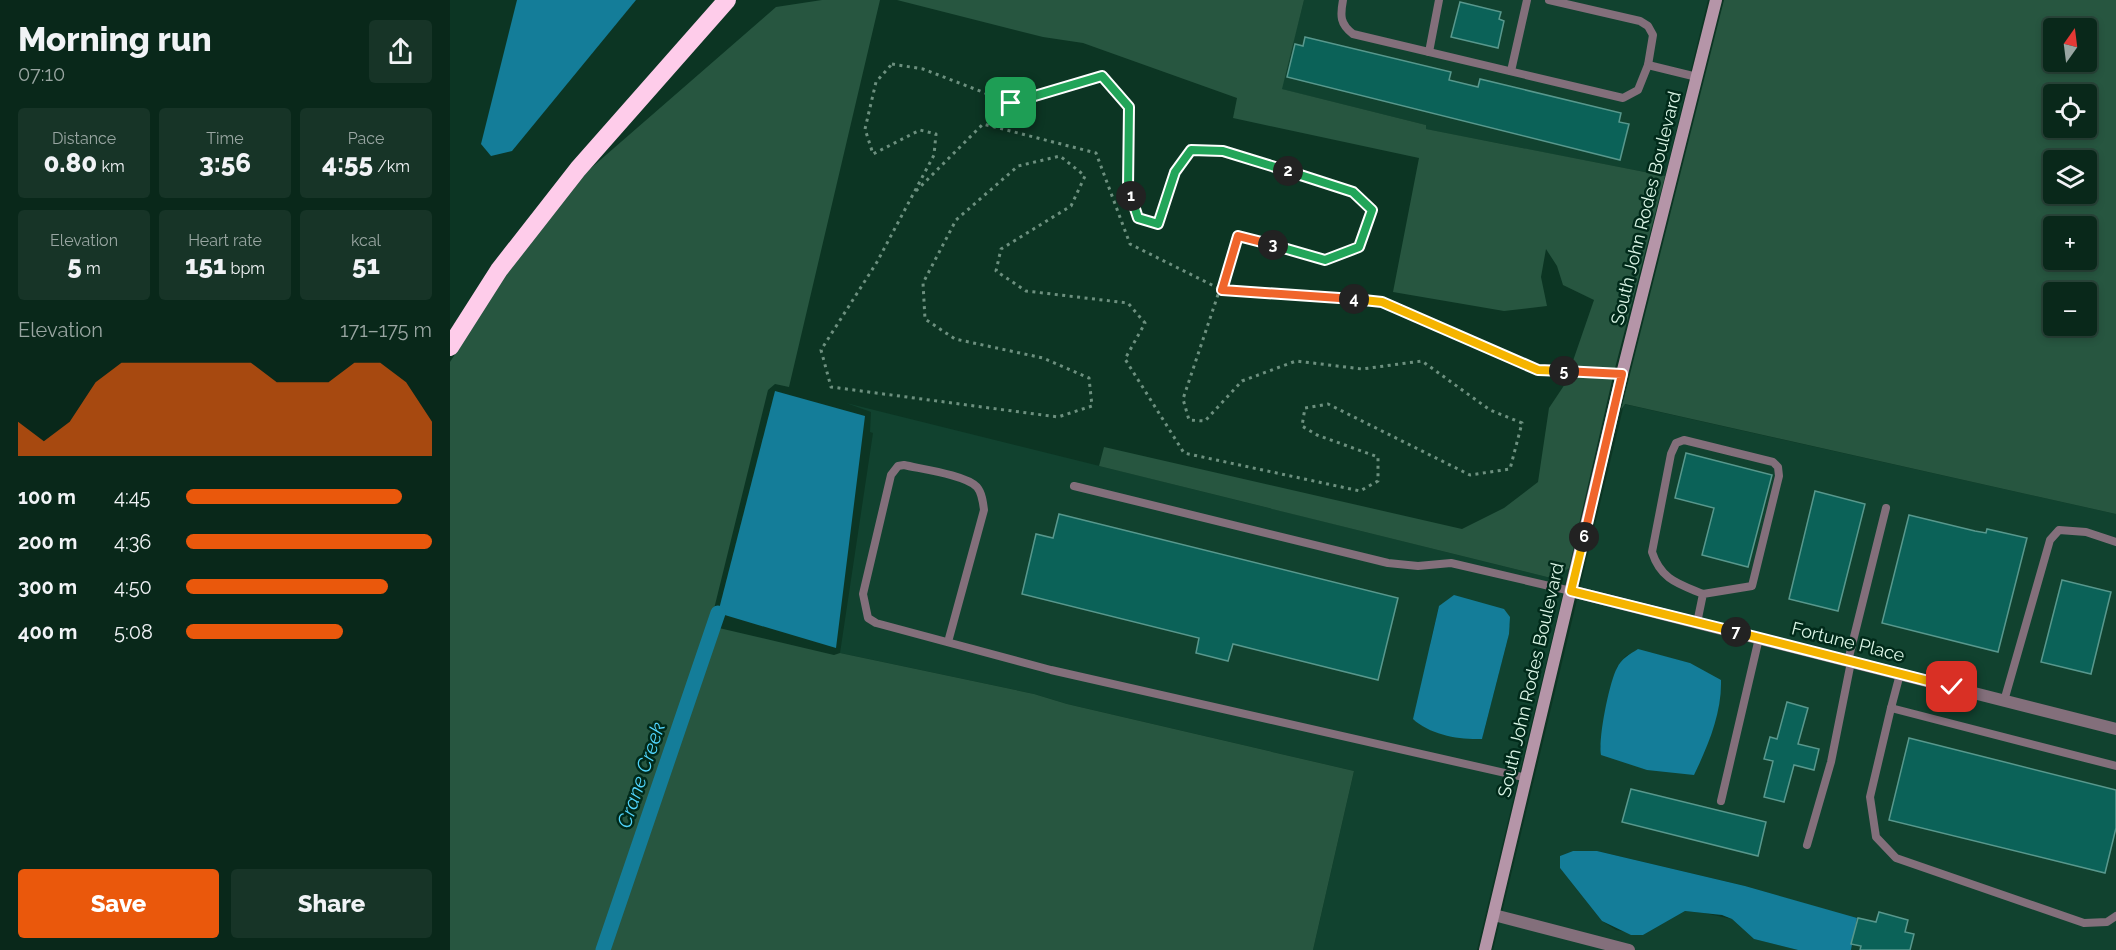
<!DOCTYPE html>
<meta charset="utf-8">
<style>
:root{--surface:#09281a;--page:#173427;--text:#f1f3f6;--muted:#99a6a2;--line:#294439;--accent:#ea580c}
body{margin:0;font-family:Raleway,sans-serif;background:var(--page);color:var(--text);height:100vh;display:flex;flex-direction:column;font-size:22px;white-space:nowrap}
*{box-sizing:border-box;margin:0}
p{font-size:20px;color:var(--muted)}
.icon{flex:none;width:33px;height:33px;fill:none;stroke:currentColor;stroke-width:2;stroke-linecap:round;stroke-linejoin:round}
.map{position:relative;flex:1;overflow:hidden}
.details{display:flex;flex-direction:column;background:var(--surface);width:450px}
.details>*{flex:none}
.needle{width:39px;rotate:14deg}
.controls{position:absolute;left:1593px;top:18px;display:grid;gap:12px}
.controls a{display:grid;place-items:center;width:54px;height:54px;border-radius:6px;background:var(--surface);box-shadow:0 3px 9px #0003,0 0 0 2px var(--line);font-size:30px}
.pin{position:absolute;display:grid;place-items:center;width:51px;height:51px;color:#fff;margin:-26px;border-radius:12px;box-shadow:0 3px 9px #0006}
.km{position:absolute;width:30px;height:30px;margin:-15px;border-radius:50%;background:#222;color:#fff;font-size:16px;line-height:30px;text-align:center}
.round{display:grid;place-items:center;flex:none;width:63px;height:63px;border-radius:6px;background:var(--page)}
.summary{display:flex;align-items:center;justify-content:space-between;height:102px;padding:0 18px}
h1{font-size:33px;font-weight:800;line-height:45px}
.metrics{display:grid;grid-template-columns:repeat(3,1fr);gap:9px;height:102px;padding:6px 18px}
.metrics div{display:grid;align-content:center;border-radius:6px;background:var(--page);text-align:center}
.metrics b{font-size:26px;font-weight:800}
.metrics small{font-size:16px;font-weight:400}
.metrics p{font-size:16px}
.chart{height:168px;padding:12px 18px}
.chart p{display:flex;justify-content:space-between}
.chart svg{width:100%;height:108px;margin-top:6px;fill:var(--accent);opacity:.7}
.primary-button{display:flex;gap:12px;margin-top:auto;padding:12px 18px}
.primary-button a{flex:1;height:69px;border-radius:6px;background:var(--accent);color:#fff;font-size:24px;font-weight:800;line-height:69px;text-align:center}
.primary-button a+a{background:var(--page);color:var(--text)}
ul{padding:0 18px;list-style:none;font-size:20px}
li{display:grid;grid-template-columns:96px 72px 1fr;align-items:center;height:45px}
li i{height:15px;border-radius:8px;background:var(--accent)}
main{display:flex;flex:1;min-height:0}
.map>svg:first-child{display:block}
.built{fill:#11422f;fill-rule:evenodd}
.green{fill:#275640;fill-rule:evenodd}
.water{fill:#147d99}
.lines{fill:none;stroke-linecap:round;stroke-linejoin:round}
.canal{stroke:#147d99;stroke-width:15}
.building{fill:#0b6258;stroke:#58988d;stroke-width:1.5}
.path{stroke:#6d907f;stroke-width:3;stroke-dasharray:3 4.5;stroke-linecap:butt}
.service{stroke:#836f7b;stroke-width:8}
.minor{stroke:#836f7b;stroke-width:12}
.secondary{stroke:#b595a8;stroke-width:12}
.motorway{stroke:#feccea;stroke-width:18}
.split-1-casing{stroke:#fff;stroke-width:12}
.split-2-casing{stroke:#fff;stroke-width:12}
.split-3-casing{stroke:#fff;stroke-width:12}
.split-4-casing{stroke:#fff;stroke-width:12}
.split-5-casing{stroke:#fff;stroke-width:12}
.split-6-casing{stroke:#fff;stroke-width:12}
.split-7-casing{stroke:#fff;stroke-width:12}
.split-8-casing{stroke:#fff;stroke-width:12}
.split-1{stroke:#22a559;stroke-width:8}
.split-2{stroke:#22a559;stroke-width:8}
.split-3{stroke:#22a559;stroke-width:8}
.split-4{stroke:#f0652b;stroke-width:8}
.split-5{stroke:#f5b400;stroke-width:8}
.split-6{stroke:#f0652b;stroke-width:8}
.split-7{stroke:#f5b400;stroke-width:8}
.split-8{stroke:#f5b400;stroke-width:8}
.labels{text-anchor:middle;stroke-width:5;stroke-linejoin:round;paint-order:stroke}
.street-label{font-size:18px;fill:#dbf6e7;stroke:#012a1a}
.water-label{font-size:20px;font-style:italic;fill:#52d6fe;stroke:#012a1a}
</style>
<main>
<section class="details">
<div class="summary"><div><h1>Morning run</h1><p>07:10</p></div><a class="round"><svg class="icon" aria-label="share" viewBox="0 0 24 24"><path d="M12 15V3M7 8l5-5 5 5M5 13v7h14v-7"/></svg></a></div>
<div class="metrics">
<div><p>Distance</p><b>0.80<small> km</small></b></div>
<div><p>Time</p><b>3:56</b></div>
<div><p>Pace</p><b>4:55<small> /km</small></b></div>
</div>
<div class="metrics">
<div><p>Elevation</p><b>5<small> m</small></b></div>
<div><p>Heart rate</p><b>151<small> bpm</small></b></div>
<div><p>kcal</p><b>51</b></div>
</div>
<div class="chart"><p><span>Elevation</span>171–175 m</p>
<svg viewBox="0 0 160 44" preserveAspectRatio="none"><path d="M0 44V30L10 38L20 30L30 14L40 6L50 6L60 6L70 6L80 6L90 6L100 14L110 14L120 14L130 6L140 6L150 14L160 30V44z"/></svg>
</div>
<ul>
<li><b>100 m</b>4:45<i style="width:88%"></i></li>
<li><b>200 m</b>4:36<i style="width:100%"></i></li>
<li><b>300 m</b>4:50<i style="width:82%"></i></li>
<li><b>400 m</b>5:08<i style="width:64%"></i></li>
</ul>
<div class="primary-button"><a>Save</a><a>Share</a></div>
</section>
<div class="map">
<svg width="1666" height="950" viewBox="0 0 1666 950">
<rect width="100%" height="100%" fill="#0c3523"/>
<g class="built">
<path d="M854,0H1258L1215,176L975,129L976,125L831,89Z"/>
<path d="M396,403L1105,579L1119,568L1027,950H863L904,771L617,704L584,694L390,653L423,433L420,432L421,412ZM989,606L1059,634L1032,739L980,644Z"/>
<path d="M1174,404L1666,514V950H1401L1407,919L1295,886L1147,851H1123L1110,856V868L1152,921L1166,930L1193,935L1235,911L1254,913L1282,919L1304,939L1348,950H1043ZM1188,650L1240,663L1150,748L1167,667L1176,656Z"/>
</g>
<g class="green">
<path d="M372,0H430L339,387L325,384L318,390L262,617L270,622L269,628L384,655L390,653L584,694L617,704L904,771L863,950H0V362L55,276L133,175L326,7Z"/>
<path d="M447,0H854L832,89L976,125V129L1215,176L1164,372L1119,568L1105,579L649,466L654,447L1012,529L1054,508L1088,482L1099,408L1115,384L1144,300L1113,285L1107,266L1096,249L1091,277L1097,306L1054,311L943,292L969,158L783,118L787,98L633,43L593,37Z"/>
<path d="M1274,0H1666V514L1175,404L1171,410ZM1636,28V62H1604V28ZM1636,94V128H1604V94ZM1604,160H1636V194H1604ZM1636,226V260H1604V226ZM1636,292V326H1604V292Z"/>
</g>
<g class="water">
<path d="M67,0H186L62,151L41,156L31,144Z"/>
<path d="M325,391L415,416L386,648L268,613Z"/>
<path d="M1004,595L1054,609L1060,617L1059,634L1032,739C1010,740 980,735 963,719L989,606Z"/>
<path d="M1188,649L1240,663L1271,680C1272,713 1258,746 1244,775L1197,770L1151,755C1148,739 1159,683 1167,668C1171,659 1180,654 1188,649Z"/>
<path d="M1123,851H1147L1295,886L1407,918L1401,950H1348L1304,939L1282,919L1272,915L1235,911L1193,935H1181L1152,921L1110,868V856Z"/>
</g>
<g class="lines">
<path class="canal" d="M153,950L268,613"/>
</g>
<g class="building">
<path d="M1010,2L1051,12L1049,19L1054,21L1048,48L1001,37Z"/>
<path d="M855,37L1001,72L999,80L1028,87L1030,79L1171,113L1169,122L1179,124L1170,160L837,77L845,44L853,46Z"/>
<path d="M1236,453L1322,475L1298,567L1252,555L1264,508L1225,498Z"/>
<path d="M1365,491L1415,504L1388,611L1339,599Z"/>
<path d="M609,514L948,598L928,680L783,644L778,661L746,653L749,638L572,594L586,534L603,538Z"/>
<path d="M1459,515L1525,531L1536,533L1537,529L1577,538L1548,652L1432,623Z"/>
<path d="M1612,580L1661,592L1641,674L1591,662Z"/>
<path d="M1337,702L1358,708L1348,744L1369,749L1364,770L1344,765L1334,802L1314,797L1323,761L1314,759L1320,737L1327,739Z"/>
<path d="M1459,738L1666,790V828L1655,873L1439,820Z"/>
<path d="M1181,789L1316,822L1308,856L1172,822Z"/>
<path d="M1429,912L1458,920L1455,932L1464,934L1460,950H1410L1411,946L1401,944L1408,918L1426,922Z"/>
</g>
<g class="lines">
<g class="path">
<path d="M442,64L473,69L561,103L652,76L679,107L678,188L689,218L708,224L725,172L741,150L773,151L903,192L922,210L909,247L875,260L788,235L733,399L739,420L755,421L792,381L846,361L912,369L972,361L1040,410L1072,423L1060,469L1020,475L878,404L855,408L852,426L867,435L928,457V481L910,491L734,453L675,359L695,323L678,303L576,291L546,271L551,249L621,206L635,176L610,156L568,166L506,220L473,283L475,319L505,339L593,358L639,378L642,406L608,417L381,387L371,350L427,262L484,155L486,134L470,130L423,154L415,129L426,82Z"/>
<path d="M466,191L533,124L646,153L680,244L772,290L931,302L1088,370L1161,373"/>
</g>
<g class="service">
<path d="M893,0C890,16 890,24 903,34L1173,98L1188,90L1198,65L1203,35L1198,26L1190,21L1099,0"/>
<path d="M979,52L989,0"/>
<path d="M1198,65L1247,77"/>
<path d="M1061,71L1077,0"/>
<path d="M624,486L938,563L968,566L1001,563L1121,591"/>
<path d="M1247,623L1253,594L1302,586L1329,476L1328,467L1323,462L1234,440L1226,443L1221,454L1202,552C1211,580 1229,584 1253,594"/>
<path d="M498,642L534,510C533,502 532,493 527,487C516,475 471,469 454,465L448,466L441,475L413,594L418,618L426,623L601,670L1077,778"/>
<path d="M1398,661L1436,508"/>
<path d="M1450,674L1441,708L1666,766"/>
<path d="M1554,701L1600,540L1609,530L1636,532L1666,542"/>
<path d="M1441,708L1420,797L1426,837L1446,858L1634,923L1657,922L1666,916"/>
<path d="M1271,801L1309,638"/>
<path d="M1357,845L1381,762L1401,662"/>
</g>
<g class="minor">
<path d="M1121,591L1666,729"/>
<path d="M1044,915L1179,950"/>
</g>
<path class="secondary" d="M1035,950L1172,374L1266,0"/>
<path class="motorway" d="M0,347L49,270L128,169L277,0"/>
</g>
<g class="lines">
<defs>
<path id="split-1" d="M561,103L652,76L679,107L678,188L681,196"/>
<path id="split-2" d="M681,196L688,218L708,224L725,172L741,150L773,151L838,171"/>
<path id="split-3" d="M823,245L875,260L909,247L922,210L903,192L838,171"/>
<path id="split-4" d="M823,245L788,236L772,290L904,299"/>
<path id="split-5" d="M904,299L932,302L1088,370L1114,371"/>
<path id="split-6" d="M1114,371L1172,374L1134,537"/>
<path id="split-7" d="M1134,537L1121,591L1286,632"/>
<path id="split-8" d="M1286,632L1502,687"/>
</defs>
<use href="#split-1" class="split-1-casing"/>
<use href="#split-2" class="split-2-casing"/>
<use href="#split-3" class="split-3-casing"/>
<use href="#split-4" class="split-4-casing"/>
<use href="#split-5" class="split-5-casing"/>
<use href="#split-6" class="split-6-casing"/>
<use href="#split-7" class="split-7-casing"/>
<use href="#split-8" class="split-8-casing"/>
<use href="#split-1" class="split-1"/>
<use href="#split-2" class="split-2"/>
<use href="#split-3" class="split-3"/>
<use href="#split-4" class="split-4"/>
<use href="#split-5" class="split-5"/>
<use href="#split-6" class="split-6"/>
<use href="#split-7" class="split-7"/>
<use href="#split-8" class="split-8"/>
</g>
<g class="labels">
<g class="street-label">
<text transform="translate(1196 208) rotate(-76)" y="6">South John Rodes Boulevard</text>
<text transform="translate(1398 642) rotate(14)" y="6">Fortune Place</text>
<text transform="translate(1081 680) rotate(-77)" y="6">South John Rodes Boulevard</text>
</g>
<g class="water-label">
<text transform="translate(191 775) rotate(-71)" y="7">Crane Creek</text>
</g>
</g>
</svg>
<div class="controls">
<a><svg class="needle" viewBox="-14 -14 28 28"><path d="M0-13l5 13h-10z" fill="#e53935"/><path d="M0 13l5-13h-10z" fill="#99a6a2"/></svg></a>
<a><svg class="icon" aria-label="locate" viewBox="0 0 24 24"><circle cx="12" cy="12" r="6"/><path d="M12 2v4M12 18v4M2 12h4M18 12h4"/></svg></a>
<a><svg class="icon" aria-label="layers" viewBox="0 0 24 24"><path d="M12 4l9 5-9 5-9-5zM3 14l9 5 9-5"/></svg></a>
<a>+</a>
<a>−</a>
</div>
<div class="pin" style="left:561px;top:103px;background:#1e9e55"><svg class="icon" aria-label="arrive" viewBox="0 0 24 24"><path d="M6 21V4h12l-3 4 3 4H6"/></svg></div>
<div class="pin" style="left:1502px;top:687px;background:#d93025"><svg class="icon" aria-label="check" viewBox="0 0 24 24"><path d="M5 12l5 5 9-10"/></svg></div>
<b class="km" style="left:681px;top:196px">1</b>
<b class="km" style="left:838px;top:171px">2</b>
<b class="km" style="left:823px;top:245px">3</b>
<b class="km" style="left:904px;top:299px">4</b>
<b class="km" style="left:1114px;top:371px">5</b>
<b class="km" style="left:1134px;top:537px">6</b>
<b class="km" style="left:1286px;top:632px">7</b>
</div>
</main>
